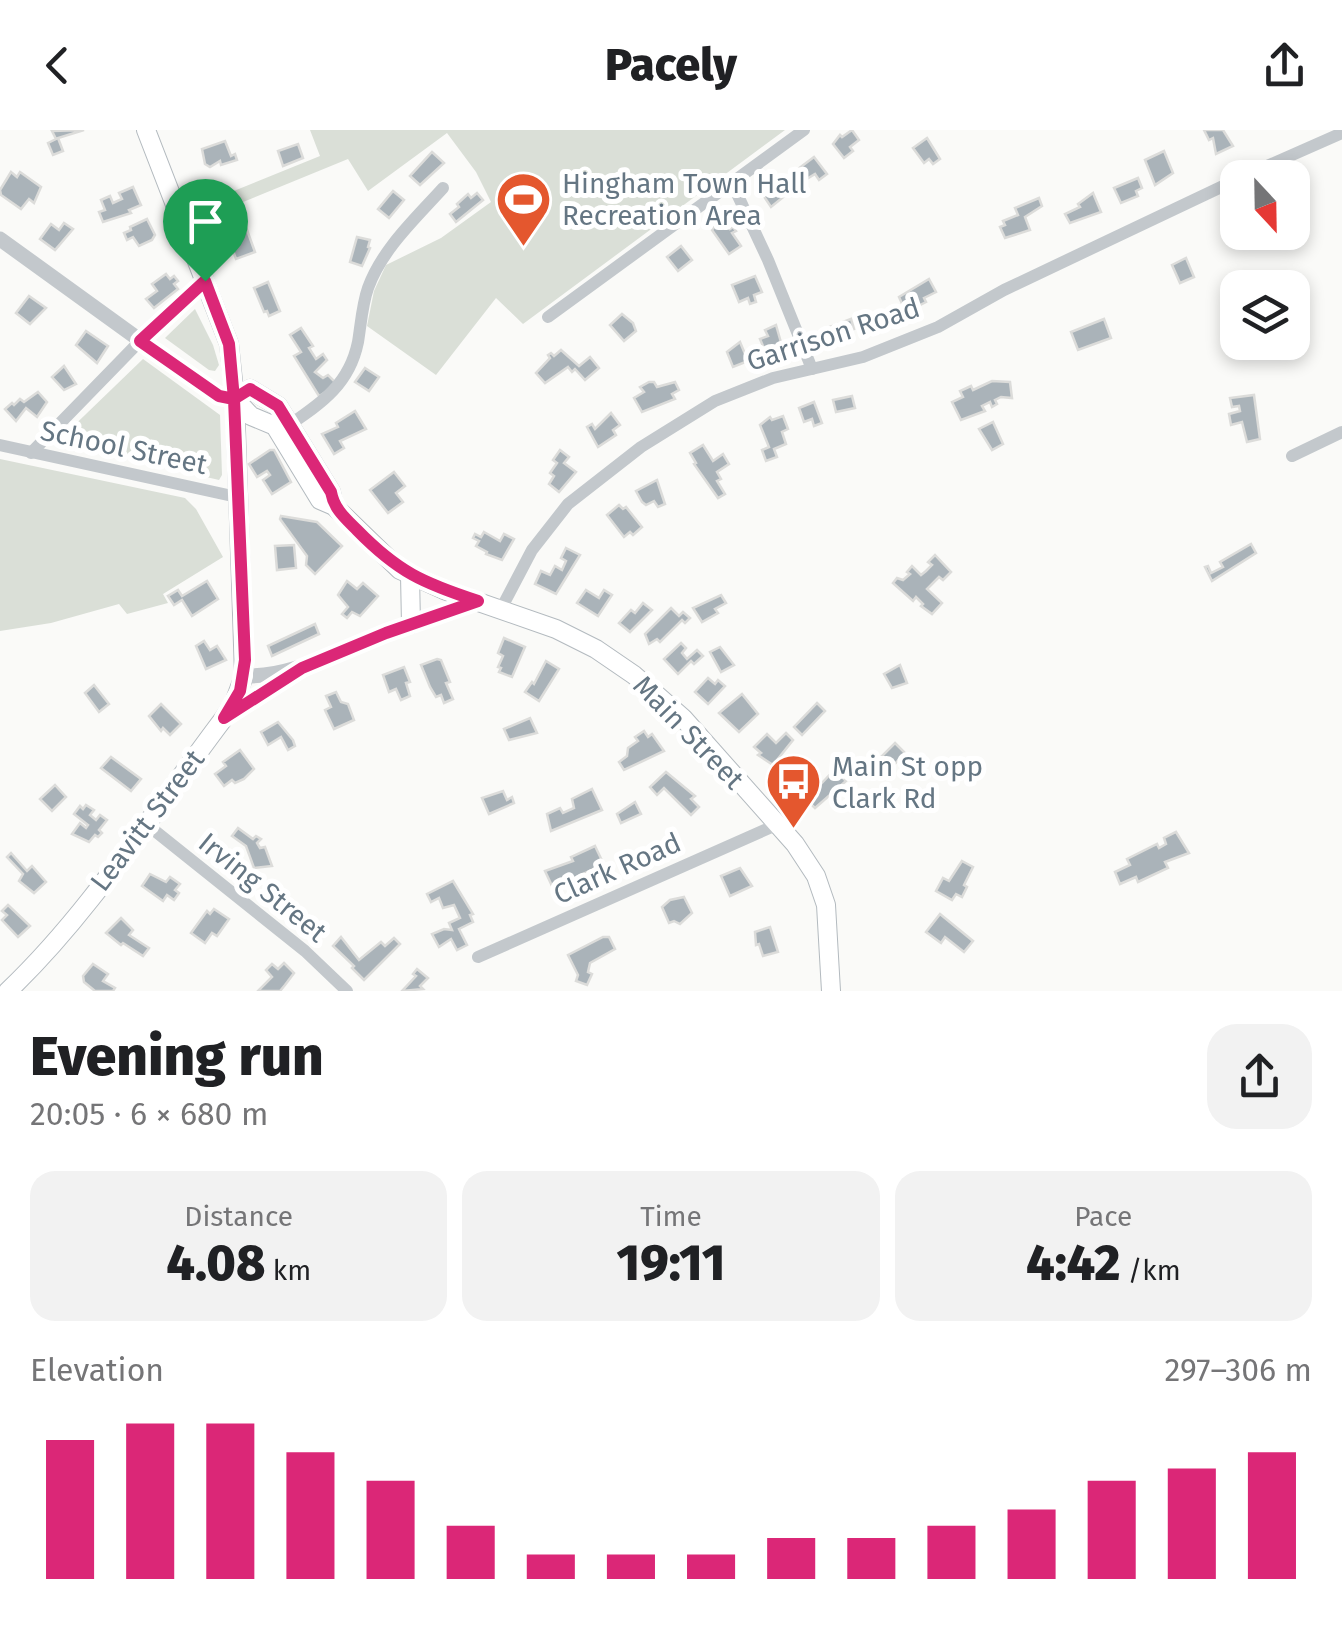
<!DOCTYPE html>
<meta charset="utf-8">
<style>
:root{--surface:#fff;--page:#f2f2f2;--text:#202124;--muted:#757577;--accent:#db2777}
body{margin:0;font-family:"Fira Sans",sans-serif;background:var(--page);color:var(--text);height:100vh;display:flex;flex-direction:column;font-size:38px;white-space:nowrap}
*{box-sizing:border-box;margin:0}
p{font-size:32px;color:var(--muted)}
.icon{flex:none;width:55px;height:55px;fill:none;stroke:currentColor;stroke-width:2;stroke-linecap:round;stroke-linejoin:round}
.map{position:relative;height:861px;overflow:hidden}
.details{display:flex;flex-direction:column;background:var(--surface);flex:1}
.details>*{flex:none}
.needle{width:65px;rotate:158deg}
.buttons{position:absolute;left:1220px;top:30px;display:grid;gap:20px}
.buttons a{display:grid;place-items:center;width:90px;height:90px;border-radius:20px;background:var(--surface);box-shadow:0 5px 15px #0003;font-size:50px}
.pin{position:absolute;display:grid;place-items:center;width:85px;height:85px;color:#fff;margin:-102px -42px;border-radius:50% 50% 50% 0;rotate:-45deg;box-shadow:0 0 10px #0007}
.pin .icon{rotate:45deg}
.round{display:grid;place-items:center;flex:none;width:105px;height:105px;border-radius:30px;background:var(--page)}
.headline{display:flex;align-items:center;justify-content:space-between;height:170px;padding:0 30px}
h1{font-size:55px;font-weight:800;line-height:75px}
.figures{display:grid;grid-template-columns:repeat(3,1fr);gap:15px;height:170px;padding:10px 30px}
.figures div{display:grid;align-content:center;border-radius:25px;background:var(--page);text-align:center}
.figures b{font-size:50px;font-weight:800}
.figures small{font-size:28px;font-weight:400}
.figures p{font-size:28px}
.chart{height:280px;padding:20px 30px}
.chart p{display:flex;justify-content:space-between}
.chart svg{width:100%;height:180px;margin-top:10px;stroke:var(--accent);stroke-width:6}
header{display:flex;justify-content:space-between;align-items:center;height:130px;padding:0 30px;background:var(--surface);font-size:45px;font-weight:800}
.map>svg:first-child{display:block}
.green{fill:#dadfd7}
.building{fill:#aab3b9;stroke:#dcdcda;stroke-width:2.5}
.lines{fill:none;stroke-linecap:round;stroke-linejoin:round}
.secondary-casing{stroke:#b3babf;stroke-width:20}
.minor{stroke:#c3c8cc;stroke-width:12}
.tertiary{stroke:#c3c8cc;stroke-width:15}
.secondary{stroke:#fff;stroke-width:18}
.route-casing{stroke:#fff;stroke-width:20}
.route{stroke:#db2777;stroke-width:12}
.labels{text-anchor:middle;stroke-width:10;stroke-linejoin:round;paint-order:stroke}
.poi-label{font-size:28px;fill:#657683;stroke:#fff;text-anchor:start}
.street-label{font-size:28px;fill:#657683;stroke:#fff}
</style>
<header><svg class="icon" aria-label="back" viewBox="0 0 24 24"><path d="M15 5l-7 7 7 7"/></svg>Pacely<svg class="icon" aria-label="share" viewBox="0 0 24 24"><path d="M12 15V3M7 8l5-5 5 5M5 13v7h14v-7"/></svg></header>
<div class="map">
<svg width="1342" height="861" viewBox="0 0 1342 861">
<rect width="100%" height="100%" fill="#fafaf8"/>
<g class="green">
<path d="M310,0H785L523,194L496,168L436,245L367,196L374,161L386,135L441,108L491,72L476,42L447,3L368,61L348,29L209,86L204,96L194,68L204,73L320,26Z"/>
<path d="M195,179L213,215L219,235L215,241L209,240L165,208Z"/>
<path d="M143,229L220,285L222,345L219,350L57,312Z"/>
<path d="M0,329L185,368L196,379L223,427L163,464L168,473L127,484L119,474L51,493L0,501Z"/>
</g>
<g class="building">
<path d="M84,0L58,8L63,21L53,25L48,13L56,9L52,1Z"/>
<path d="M852,0L859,10L850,17L853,21L844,28L833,14L840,5L842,7Z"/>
<path d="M1204,0H1223L1233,16L1216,24L1213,8L1209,10Z"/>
<path d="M927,8L940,29L933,34L929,29L924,33L913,18Z"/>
<path d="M225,11L231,26L235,24L237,30L221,35L220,31L210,37L205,34L202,19Z"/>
<path d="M298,14L303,28L283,36L278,21Z"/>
<path d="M1164,21L1173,43L1155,55L1145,30Z"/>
<path d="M432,22L444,33L420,55L410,46Z"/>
<path d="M814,27L827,44L819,50L815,44L805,50L798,39Z"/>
<path d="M11,42L17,47L20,42L41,57L34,73L29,69L21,79L1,65L0,60Z"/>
<path d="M1138,48L1142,58L1136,61L1138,66L1121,73L1114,58Z"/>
<path d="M779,53L787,64L771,77L763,65Z"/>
<path d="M133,57L141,75L129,80L131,83L103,92L99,82L105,80L101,70L110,66L113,73L122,69L119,63Z"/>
<path d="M393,61L404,70L389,88L378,79Z"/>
<path d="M477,63L483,70L456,92L450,84L459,77L457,74L468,64L471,68Z"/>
<path d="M1093,63L1101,82L1070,93L1065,84L1080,77L1078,74Z"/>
<path d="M1039,68L1042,76L1025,87L1030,100L1005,108L1000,97L1005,95L1003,91L1018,85L1015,78Z"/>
<path d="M721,87L730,99L733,97L736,101L732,103L741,116L729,124L712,100Z"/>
<path d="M147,89L155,105L152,110L139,116L133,107L127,110L124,103L131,100L130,97Z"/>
<path d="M243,89L255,122L236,129L224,95Z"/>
<path d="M64,93L73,99L55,120L40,109L51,94L59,100Z"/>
<path d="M357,107L370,110L368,117L370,118L362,136L350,132Z"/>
<path d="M681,116L692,130L678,141L667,127Z"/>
<path d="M1186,128L1194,147L1180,153L1172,135Z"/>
<path d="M166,144L170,149L174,146L178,151L174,154L178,159L154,178L146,169L157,161L152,154Z"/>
<path d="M755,146L762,162L754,165L756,172L750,174L748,168L739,172L732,155Z"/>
<path d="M929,149L936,162L924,168L926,172L906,182L899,167Z"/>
<path d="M268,152L280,181L269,186L267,181L264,182L254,158Z"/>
<path d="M29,166L46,178L30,194L16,183Z"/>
<path d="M622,184L633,193L636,201L624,211L610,195Z"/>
<path d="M851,189L854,199L846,202L849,208L833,214L827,198Z"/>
<path d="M1104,189L1111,208L1078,220L1071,202Z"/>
<path d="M776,195L782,216L766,223L760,209L768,206L765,200Z"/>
<path d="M301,198L313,216L309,218L316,229L323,224L327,230L315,242L323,248L328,245L338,255L319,266L294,226L301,222L290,205Z"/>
<path d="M86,201L108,216L97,233L76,215Z"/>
<path d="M740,212L748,231L733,237L727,222Z"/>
<path d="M561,220L579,236L590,227L599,238L585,250L575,239L572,242L568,237L545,253L536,243L550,228L548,225L551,223L554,226Z"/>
<path d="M64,236L76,254L64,260L52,247Z"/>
<path d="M365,238L379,247L369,261L355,252Z"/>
<path d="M992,251L1010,252L1012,268L1001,267L995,270L997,274L992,277L990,272L982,276L985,281L961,290L952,272L963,267L960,261L971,256L973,260Z"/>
<path d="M649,252H654L657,257L675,252L679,260L672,264L675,269L642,282L634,268L644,262L640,257Z"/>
<path d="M38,262L47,272L37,287L26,278L16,291L5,279L12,273L14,275L20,269L24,272Z"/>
<path d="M1254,265L1260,309L1247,312L1242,292L1231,295L1229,284L1240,281L1239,276L1232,277L1230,268Z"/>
<path d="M852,266L855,278L836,282L833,270Z"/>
<path d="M814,272L822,293L814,296L812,289L804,292L799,278Z"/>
<path d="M355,281L366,299L340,311L344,318L334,324L322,304L338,297L336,293Z"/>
<path d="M611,283L620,295L613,300L616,305L598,317L587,297L592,294L595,299Z"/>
<path d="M783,286L788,299L782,302L786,314L774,319L777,327L766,331L762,320L769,317L760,295L770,287L772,290Z"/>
<path d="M993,292L1003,314L992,320L979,299Z"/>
<path d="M703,315L713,331L723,324L729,334L717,342L721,349L717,351L725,364L718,368L694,334L696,333L690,323Z"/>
<path d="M270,320H274L291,352L272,364L263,350L270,345L267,341L257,347L249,334Z"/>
<path d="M560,320L569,327L564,333L576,342L559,362L549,354L554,346L550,343L557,333L553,330Z"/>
<path d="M394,342L405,356L396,363L403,372L388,383L370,360Z"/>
<path d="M657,350L665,374L658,377L654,371L646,375L642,372L636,361Z"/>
<path d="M619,375L623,379L626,377L642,397L633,405L630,402L624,407L607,385Z"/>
<path d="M281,386L317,392L342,416L315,444L306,435L307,426L280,389Z"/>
<path d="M484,402L500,411L504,404L514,409L502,430L486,424L487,422L476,416L479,411L473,408L475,404L481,407Z"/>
<path d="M1251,414L1256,423L1212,451L1205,437L1208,436L1211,443L1223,437L1220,432Z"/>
<path d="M294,415L296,438L277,440L275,416Z"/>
<path d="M566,418L580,425L556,464L535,454L541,441L550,445L555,436L562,440L566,431L561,428Z"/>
<path d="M935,425L951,442L943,450L939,447L927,459L942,473L932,484L921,476L923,474L916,467L913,471L893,453L897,448L903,450L910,444L907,442L912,436L921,445L926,441L932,435L928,432Z"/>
<path d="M207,451L218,469L192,486L182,470L174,475L168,466L178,460L182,466Z"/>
<path d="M347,451L357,459L363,453L378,466L360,486L352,482L347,488L342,484L348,477L338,465Z"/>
<path d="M586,460L599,468L604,460L612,465L598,486L577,473Z"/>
<path d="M721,465L726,473L715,479L718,483L702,492L693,478Z"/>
<path d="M643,473L652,480L630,502L619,493L631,480L635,483Z"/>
<path d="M671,478L679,486L683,482L690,488L685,493L682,490L660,512L657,509L649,514L645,504Z"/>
<path d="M315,494L319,504L272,526L268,516Z"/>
<path d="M504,508L525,517L512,547L499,542L501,538L498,537L503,526L498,523Z"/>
<path d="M204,511L210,520L217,516L226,530L206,539L196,516Z"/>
<path d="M681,513L686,518L682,523L687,529L697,520L703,526L694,534L691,531L678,544L664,529Z"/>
<path d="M720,517L734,535L721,542L710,522Z"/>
<path d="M437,529L441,530L450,552L446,553L453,569L444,573L441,565L436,567L430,557L421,535Z"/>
<path d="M546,531L559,539L539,571L525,562L532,552L534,554Z"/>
<path d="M900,535L907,553L892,558L884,544Z"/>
<path d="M404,537L410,552L406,553L410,566L401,570L396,559L389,562L383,545Z"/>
<path d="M708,548L715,554L718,550L725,556L708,574L695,562Z"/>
<path d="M94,555L109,574L99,582L85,563Z"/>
<path d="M336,562L341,572L348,574L354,590L334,599L325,580L331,577L326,566Z"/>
<path d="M742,564L758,584L739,602L719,583Z"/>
<path d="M817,573L825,581L802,605L794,597Z"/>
<path d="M161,574L181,594L170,605L163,598L161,601L149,586Z"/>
<path d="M530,588L537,603L509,610L504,599Z"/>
<path d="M278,592L293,610L295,616L288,620L281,607L268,615L261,602Z"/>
<path d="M644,601L648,607L652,604L664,621L624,640L619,632L627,626L628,618L638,611L635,607Z"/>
<path d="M786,603L793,610L773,635L758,625L761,623L754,617L767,604L776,613Z"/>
<path d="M895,613L905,623L892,637L882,626Z"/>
<path d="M240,620L254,639L244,649L235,653L232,650L224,656L215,644L226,636L223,632Z"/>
<path d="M111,627L141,649L131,661L101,638Z"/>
<path d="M838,636L849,643L844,649L846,651L815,678L797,661L812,649L819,656Z"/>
<path d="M666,642L695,666L691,669L699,677L691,685L664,658L657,665L650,657Z"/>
<path d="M55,655L66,667L52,681L40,669Z"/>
<path d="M592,659L602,680L551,701L547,684L560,678L563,683L574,678L572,669Z"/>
<path d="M503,661L507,670L512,667L514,673L489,684L482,668Z"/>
<path d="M635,672L641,684L621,693L617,684Z"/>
<path d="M86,675L94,680L90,685L96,690L100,685L107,690L99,700L102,703L98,707L95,705L89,712L72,704L80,693L86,698L88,695L74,684L80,676L83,679Z"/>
<path d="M238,698L253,709L256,706L261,709L257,713L260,718L265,717L272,736L254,738L246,716L232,706Z"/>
<path d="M1176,702L1189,723L1165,732L1168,738L1138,752L1136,747L1120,754L1115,742L1130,735L1127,729L1157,714L1159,718L1166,714L1164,708Z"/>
<path d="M595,716L607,741L597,745L594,739L553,758L545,741L573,731L571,727Z"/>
<path d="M11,723L27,741L32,736L46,752L34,763L19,751L23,744L7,727Z"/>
<path d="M962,731L973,737L964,755L967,757L962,767L956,764L952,770L936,761L943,748L949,751Z"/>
<path d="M740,738L752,756L730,766L721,746Z"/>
<path d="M150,744L166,752L170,747L180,754L175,760L179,763L174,770L167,765L163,771L142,756Z"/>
<path d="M453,751L473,784L470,785L473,792L459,799L467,815L457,820L451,809L439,817L432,804L444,799L452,800L449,793L460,788L454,775L443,778L439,768L431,772L427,764Z"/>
<path d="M684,767L692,783L680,794L674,791L669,793L662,777L670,770Z"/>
<path d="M8,775L30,796L18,807L2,790L7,785L2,781Z"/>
<path d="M214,779L229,789L217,806L212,803L205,813L191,803L207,781L210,784Z"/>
<path d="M940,784L973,811L964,822L945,807L941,813L926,802Z"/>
<path d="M121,788L133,800L129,805L149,818L143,826L123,813L121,815L106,803Z"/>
<path d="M770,797L778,822L763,826L759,814L756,815L755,802Z"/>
<path d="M341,807L359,830L381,812L385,816L394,808L400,814L364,850L352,838L354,836L333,816Z"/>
<path d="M603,807H609L615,819L590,833L588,842L592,844L587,855L576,851L578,845L568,825Z"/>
<path d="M284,833L294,843L285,855L280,861H258L272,847L266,840L272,834L278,839Z"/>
<path d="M93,834L108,844L103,851L115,858L113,861H95L84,852L83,846Z"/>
<path d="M417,839L428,848L420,856L423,859L402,861L416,846L413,844Z"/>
</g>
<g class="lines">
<defs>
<g id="secondary">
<path d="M235,269L251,286L275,296L320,370L334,376L400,440L444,460L556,499L596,519L634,545L683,588L795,714L816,746L826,775L831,861"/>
<path d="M235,269L250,259L278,276L331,362L334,376"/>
<path d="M410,445L411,494"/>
<path d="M8,861C92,781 154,680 224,588L234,573L244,546L235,269L229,214L146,0"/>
</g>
</defs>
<use href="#secondary" class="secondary-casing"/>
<g class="minor">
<path d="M1240,48L1342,3"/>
<path d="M732,53L768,130L812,239"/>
<path d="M548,187L804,0"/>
<path d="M285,298C320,274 349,256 358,212C361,194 362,175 368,158C382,119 416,88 443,58"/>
<path d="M0,315L237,367"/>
<path d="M31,323L140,211L205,151"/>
<path d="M1292,326L1342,302"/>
<path d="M501,479L532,420L568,374L641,317L715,271L773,248L863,227L938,197L1004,160L1238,49"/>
<path d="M145,693L305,821L347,861"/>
<path d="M478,827L776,695"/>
</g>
<g class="tertiary">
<path d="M0,109L206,258L219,266L235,269"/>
<path d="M244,546C288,547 325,527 365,511C402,497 440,484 477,471"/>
<path d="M225,587L295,544"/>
</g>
<use href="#secondary" class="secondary"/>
</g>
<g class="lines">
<defs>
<path id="route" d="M205,151L140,211L219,266L234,269L245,530L240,561L224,588L302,538L386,503L478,471C423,453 398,442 357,400C345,388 334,379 331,362L278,276L250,259L234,269L229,214L205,151"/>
</defs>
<use href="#route" class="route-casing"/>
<use href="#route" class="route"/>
</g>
<defs>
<symbol id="stadium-pin" viewBox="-11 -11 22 30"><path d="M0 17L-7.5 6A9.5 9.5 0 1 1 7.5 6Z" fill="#e4572e" stroke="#fff"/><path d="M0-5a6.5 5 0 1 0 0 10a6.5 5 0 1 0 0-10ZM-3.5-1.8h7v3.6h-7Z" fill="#fff"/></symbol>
<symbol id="bus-pin" viewBox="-11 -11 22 30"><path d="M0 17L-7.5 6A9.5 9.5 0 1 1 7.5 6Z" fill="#e4572e" stroke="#fff"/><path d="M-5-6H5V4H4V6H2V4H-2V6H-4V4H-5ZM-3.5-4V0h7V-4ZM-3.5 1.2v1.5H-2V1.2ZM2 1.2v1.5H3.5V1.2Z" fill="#fff"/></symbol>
</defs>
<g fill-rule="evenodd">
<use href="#stadium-pin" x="492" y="38" width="63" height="86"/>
<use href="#bus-pin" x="762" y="620" width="63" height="86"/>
</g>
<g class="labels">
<g class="poi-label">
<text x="562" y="63">Hingham Town Hall<tspan x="562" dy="32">Recreation Area</tspan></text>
<text x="832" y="646">Main St opp<tspan x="832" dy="32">Clark Rd</tspan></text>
</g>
<g class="street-label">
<text transform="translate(833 204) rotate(-18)" y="10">Garrison Road</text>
<text transform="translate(124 317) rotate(12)" y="10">School Street</text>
<text transform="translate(689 602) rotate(46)" y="10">Main Street</text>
<text transform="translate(147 690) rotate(-53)" y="10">Leavitt Street</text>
<text transform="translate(617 738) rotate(-24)" y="10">Clark Road</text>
<text transform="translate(263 757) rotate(39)" y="10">Irving Street</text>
</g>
</g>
</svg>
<div class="buttons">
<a><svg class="needle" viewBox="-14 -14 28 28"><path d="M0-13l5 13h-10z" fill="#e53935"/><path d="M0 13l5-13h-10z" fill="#757577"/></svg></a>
<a><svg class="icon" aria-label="layers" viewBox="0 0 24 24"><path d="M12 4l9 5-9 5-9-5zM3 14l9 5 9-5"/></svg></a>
</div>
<div class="pin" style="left:205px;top:151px;background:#1e9e55"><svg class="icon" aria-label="arrive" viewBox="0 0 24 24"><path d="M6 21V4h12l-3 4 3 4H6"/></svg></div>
</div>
<section class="details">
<div class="headline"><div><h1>Evening run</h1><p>20:05 · 6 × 680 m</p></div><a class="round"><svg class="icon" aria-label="share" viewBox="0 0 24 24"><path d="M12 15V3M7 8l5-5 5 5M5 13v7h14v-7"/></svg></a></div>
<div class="figures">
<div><p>Distance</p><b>4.08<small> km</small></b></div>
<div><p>Time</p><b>19:11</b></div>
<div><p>Pace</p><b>4:42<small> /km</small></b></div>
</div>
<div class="chart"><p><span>Elevation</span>297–306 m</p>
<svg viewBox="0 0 160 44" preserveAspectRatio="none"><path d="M5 44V10M15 44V6M25 44V6M35 44V13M45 44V20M55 44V31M65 44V38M75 44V38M85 44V38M95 44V34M105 44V34M115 44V31M125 44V27M135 44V20M145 44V17M155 44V13"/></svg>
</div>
</section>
